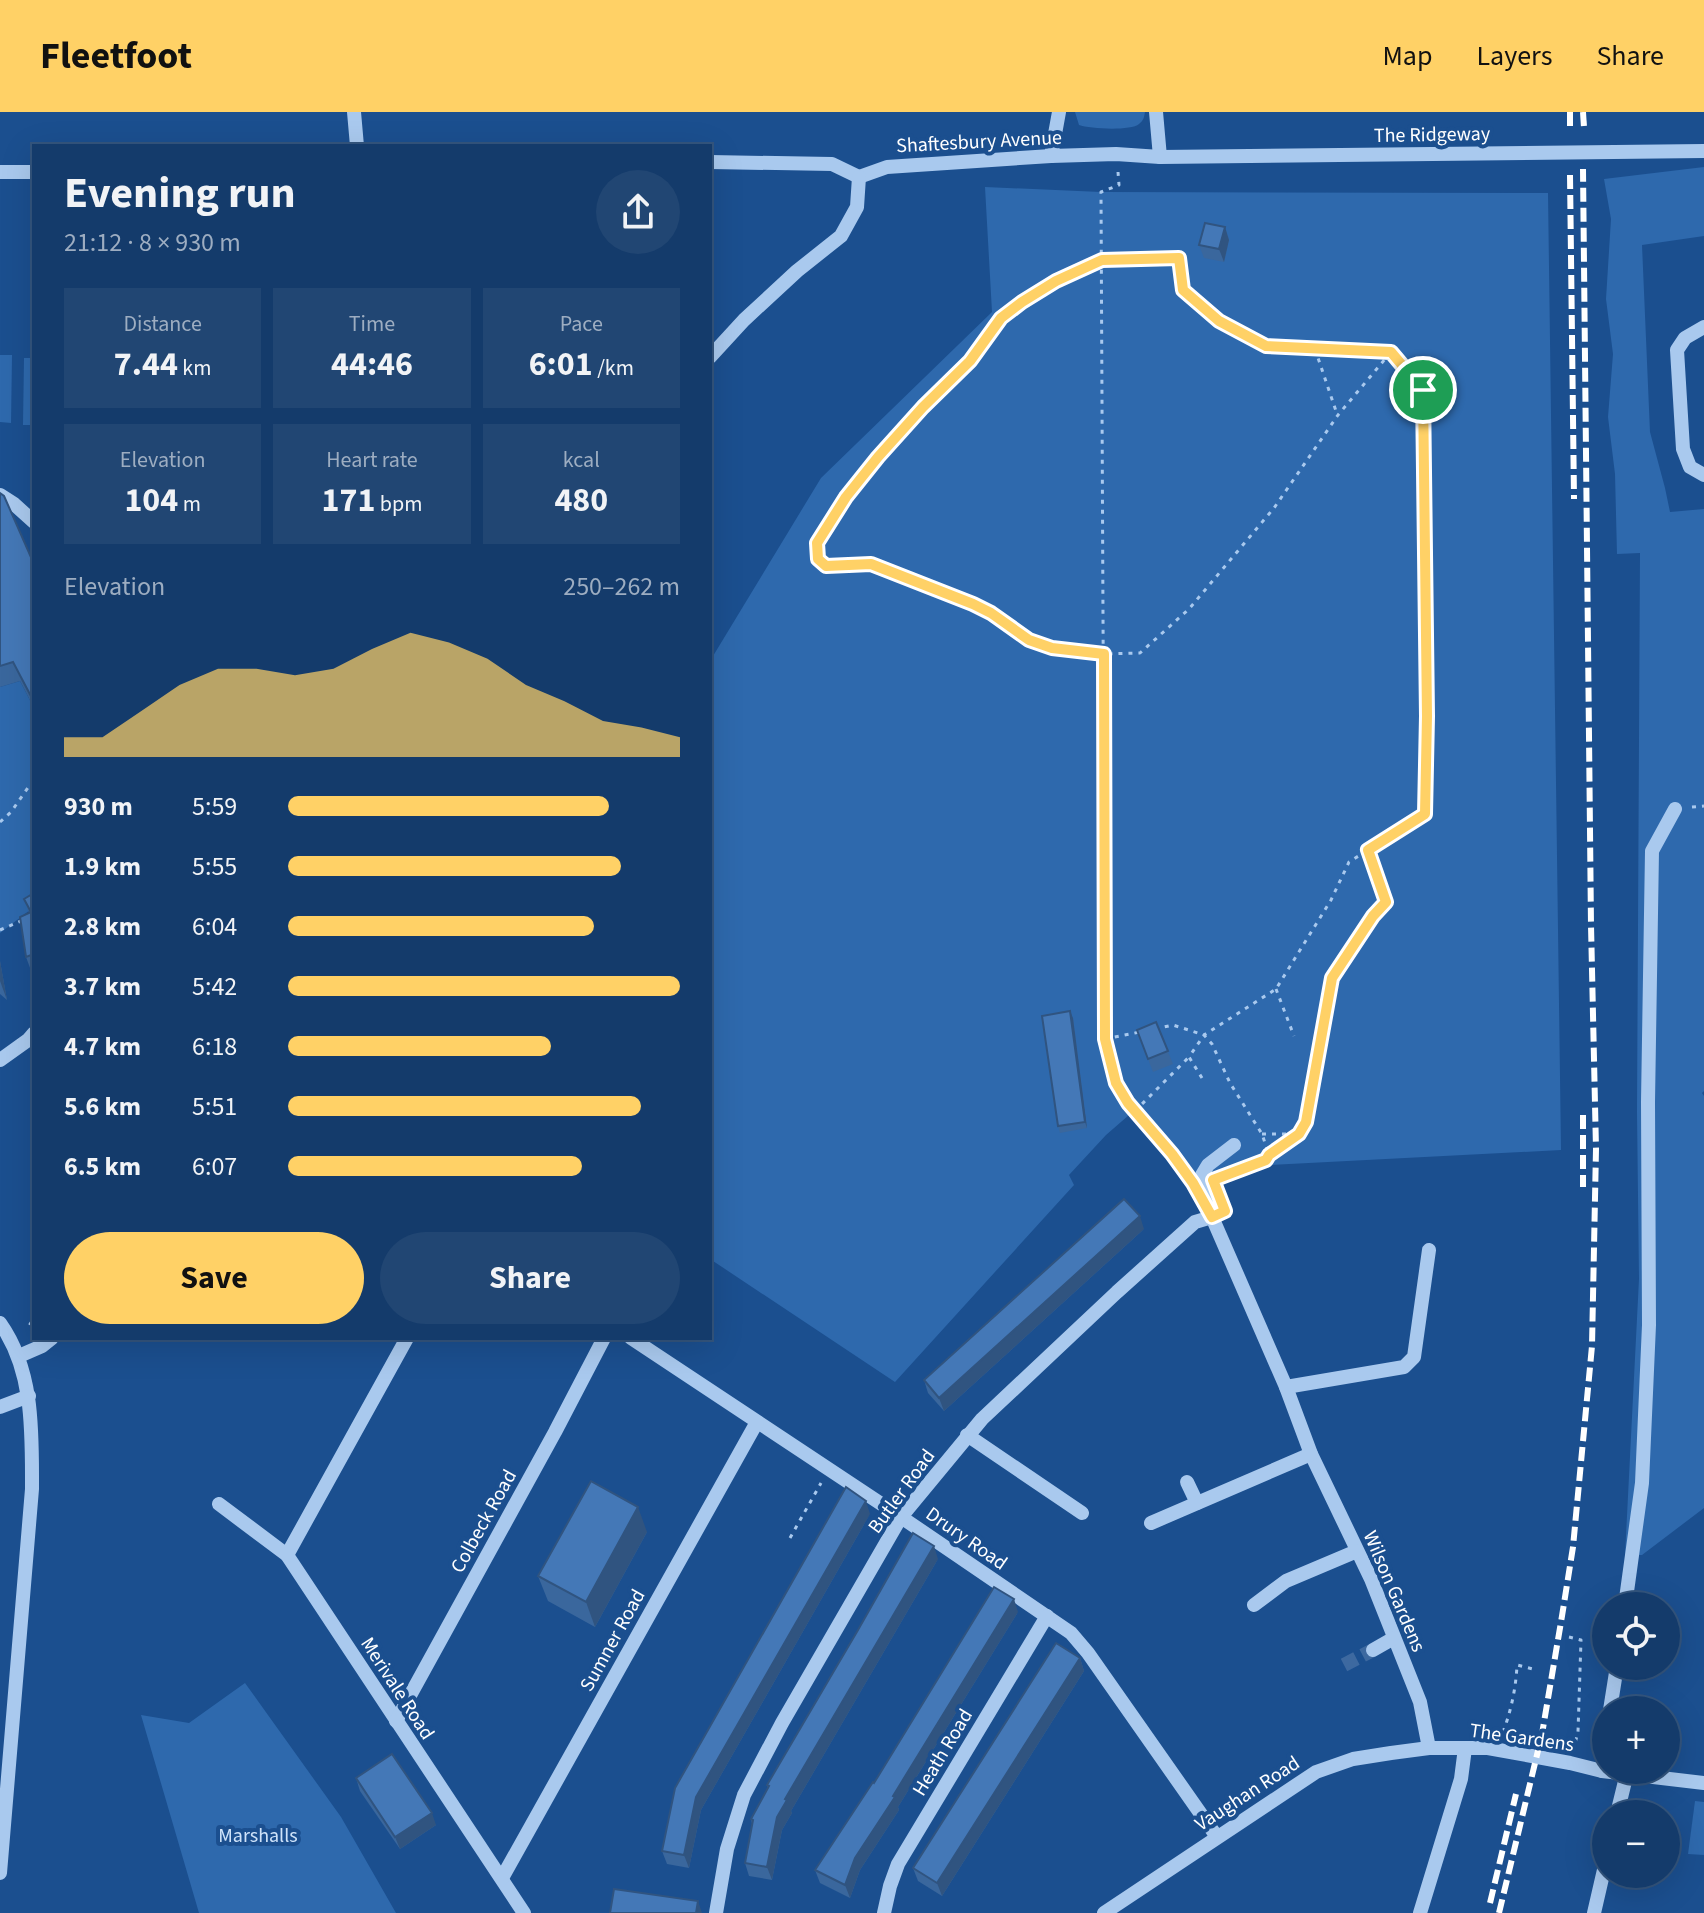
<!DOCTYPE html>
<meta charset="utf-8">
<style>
:root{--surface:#143b6b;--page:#214673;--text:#f1f3f6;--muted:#9dadc1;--line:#33557e;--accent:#ffd166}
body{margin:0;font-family:"Source Sans 3",sans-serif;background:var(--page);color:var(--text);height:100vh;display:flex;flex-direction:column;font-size:30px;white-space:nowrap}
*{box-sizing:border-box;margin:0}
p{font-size:26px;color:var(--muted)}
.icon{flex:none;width:44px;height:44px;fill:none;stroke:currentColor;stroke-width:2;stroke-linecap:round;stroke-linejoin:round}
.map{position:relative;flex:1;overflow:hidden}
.sheet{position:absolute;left:32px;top:32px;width:680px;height:1196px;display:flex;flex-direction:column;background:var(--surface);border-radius:0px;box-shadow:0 8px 32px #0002,0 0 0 2px var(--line)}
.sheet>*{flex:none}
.controls{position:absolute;left:1592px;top:1480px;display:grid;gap:16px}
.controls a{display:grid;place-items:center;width:88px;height:88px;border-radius:50%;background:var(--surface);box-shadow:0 8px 32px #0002,0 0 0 2px var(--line);font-size:40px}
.pin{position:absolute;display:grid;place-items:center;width:68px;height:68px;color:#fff;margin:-34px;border:4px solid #fff;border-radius:50%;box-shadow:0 2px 8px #0007}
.round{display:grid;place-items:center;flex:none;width:84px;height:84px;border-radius:42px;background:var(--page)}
.summary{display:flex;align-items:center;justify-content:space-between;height:136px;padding:0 32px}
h1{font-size:44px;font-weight:700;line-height:60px}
.metrics{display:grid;grid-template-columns:repeat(3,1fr);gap:12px;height:136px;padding:8px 32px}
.metrics div{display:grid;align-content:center;border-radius:0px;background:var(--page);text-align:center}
.metrics b{font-size:34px;font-weight:700}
.metrics small{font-size:22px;font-weight:400}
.metrics p{font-size:22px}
.chart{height:224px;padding:16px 32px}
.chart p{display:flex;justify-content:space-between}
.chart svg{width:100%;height:144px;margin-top:8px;fill:var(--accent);opacity:.7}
.button{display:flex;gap:16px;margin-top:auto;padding:16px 32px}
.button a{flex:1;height:92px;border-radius:48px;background:var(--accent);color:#111;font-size:32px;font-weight:700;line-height:92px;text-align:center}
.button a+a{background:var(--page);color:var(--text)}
ul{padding:0 32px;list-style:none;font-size:26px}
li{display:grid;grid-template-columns:128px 96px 1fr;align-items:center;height:60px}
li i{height:20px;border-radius:10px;background:var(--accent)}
header{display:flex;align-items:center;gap:48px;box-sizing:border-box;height:112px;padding:0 40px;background:var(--accent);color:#111}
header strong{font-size:38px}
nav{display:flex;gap:44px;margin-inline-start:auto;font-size:28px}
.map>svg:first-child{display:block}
.green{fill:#2e69ad}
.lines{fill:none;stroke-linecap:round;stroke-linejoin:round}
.minor-tunnel{stroke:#3d69a0;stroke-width:14;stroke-dasharray:14 7;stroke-linecap:butt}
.path{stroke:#a9c9ee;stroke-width:3;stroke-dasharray:4 6;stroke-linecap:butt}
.minor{stroke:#a9c9ee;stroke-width:14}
.rail{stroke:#fff;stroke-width:6;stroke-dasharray:14 6;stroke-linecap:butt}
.wall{fill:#3a679d}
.shaded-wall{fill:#305480}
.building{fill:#4478b7;stroke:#305480;stroke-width:2}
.route-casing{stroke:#fff;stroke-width:16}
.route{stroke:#ffd166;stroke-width:10}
.labels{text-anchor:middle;stroke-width:8;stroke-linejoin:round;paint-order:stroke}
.street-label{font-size:20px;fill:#fff;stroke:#1b4f8f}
.park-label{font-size:20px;fill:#cfe3fa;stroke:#1b4f8f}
</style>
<header>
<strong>Fleetfoot</strong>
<nav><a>Map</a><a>Layers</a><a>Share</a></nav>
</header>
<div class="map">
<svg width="1704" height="1801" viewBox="0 0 1704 1801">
<rect width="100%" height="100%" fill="#1b4f8f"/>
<g class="green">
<path d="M1075,0H1145C1144,5 1144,8 1139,12C1131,19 1090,17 1079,13Z"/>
<path d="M1704,55V124L1642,133L1650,320L1665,376L1670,400L1704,397V979L1702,981L1704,984V1396L1642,1443H1625L1639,1167L1637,1000L1640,441L1617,442L1615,362L1608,305L1613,242L1606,187L1611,107L1604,67Z"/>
<path d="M985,75L1101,80L1548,81L1561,1038L1251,1054L1188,1073L1129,1003L1106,1023L1069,1063L1074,1073L895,1270L710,1147V549L821,366L992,200Z"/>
<path d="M0,243H12L11,311L0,310Z"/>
<path d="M24,246H34V313H23Z"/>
<path d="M20,569L34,596V795L0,821V575Z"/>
<path d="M245,1571L341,1705L396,1801H199L141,1603L189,1611Z"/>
<path d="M1695,1689L1704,1690V1743L1688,1742Z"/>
</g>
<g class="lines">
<path class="minor-tunnel" d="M1344,1553L1373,1538"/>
<g class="path">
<path d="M1118,60L1119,73L1101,80L1105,927C1108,941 1110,957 1116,971C1130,1004 1165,1033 1186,1062"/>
<path d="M1315,237L1337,302"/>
<path d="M1692,695L1704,694"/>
<path d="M0,710L11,700L34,667"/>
<path d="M0,818L21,809"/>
<path d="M1276,877L1294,924"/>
<path d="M1155,917L1173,913L1204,923L1212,932L1230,971L1262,1022L1269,1043L1266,1048L1222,1064"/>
<path d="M1105,927L1140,920"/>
<path d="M1202,966L1189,945L1204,923L1276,877L1331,788L1349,750L1425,702L1427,604L1423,278L1391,240L1266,234L1219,209L1183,178L1179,146L1102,148L1056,169L1022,190L1001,206L970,249L923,295L878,345L846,385L817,431L818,447L826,454L871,452L891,459L932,477L973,492L991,501L1029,528L1052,536L1104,542L1140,541L1189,497L1274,396L1338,303L1391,240"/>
<path d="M1135,999L1189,945"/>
<path d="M1262,1022H1299L1306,1010L1311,991L1332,866L1373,804L1386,790L1369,739"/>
<path d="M1269,1043L1299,1022"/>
<path d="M29,1211L34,1214"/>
<path d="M790,1426L821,1371"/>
<path d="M1569,1525L1581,1528L1578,1620L1574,1635"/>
<path d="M1503,1620C1511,1599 1516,1576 1517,1553L1533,1557"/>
</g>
<g class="minor">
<path d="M354,0L357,34"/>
<path d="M1156,0L1160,45"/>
<path d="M1051,44L1059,0"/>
<path d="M710,50L832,52L859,65L887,55L1051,44L1116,42L1160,45L1704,39"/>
<path d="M0,60H34"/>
<path d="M1704,215L1685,226L1677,238L1683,337L1690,355L1704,363"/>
<path d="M710,245L744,208L797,159L841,124L857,95L859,65"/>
<path d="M0,383L14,392L34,410"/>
<path d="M0,948L28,928L34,921"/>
<path d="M1234,1033L1208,1053L1202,1063V1072L1212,1105L1286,1275L1311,1342L1371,1467L1420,1590L1429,1636"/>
<path d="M0,1211C34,1259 32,1320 32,1377L0,1761"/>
<path d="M631,1226L901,1405L1071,1521L1088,1541L1217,1725"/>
<path d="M19,1244L42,1234L52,1226"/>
<path d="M1286,1275L1404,1255L1414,1245L1429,1138"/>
<path d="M0,1295L29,1284"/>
<path d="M967,1323L1082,1401"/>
<path d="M1187,1370L1197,1391"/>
<path d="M219,1392L287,1443L524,1801"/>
<path d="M1151,1411L1311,1342"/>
<path d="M287,1443L407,1226"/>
<path d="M1254,1493L1286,1469L1357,1439"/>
<path d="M1625,1494L1642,1371L1649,1213L1648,990L1652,739L1675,697"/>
<path d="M1373,1538L1394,1526"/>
<path d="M1610,1598L1617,1554"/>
<path d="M396,1609L555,1320L604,1226"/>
<path d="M1602,1659L1606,1628"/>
<path d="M1617,1702L1627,1661"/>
<path d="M502,1766L757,1310"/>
<path d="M716,1801L727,1737L744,1683L782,1611L901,1405L982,1307L1117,1180L1195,1110L1212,1105"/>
<path d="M884,1801L890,1774L898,1752L1047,1504"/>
<path d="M1104,1801L1316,1660L1353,1647L1391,1641L1429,1636H1488L1570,1651L1602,1659L1704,1671"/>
<path d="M1420,1801L1461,1667L1465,1636"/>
<path d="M1594,1801L1606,1749"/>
</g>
<g class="rail">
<path d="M1570,0V19"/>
<path d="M1583,0L1584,15"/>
<path d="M1570,63L1574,387"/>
<path d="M1583,1003V1075"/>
<path d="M1490,1791L1516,1682"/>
<path d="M1499,1801L1542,1622L1562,1504L1573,1435L1592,1234L1596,1037L1591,813L1583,57"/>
</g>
</g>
<g class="wall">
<path d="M1225,115L1229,128L1224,150L1204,146L1199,133Z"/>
<path d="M0,381L34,452V596L20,569L0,575Z"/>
<path d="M34,781V863L33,864L26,845L29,801L24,787Z"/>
<path d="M0,849L7,888L0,882Z"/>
<path d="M1073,906L1087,1016L1060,1021L1058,1014Z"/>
<path d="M1156,910L1173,952L1153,960L1137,918Z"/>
<path d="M1144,1117L944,1299L928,1281L924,1268Z"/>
<path d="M870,1402L701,1698L689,1756L667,1752L662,1739Z"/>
<path d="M647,1420L595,1515L548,1489L538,1464Z"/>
<path d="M938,1447L791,1699L792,1701L782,1718L772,1768L749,1764L745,1751L752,1712L751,1707L768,1676L767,1673Z"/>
<path d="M1018,1500L898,1695L899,1698L860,1758L850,1786L820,1771L815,1758L874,1671Z"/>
<path d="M1080,1546L1084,1559L942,1784L918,1769L913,1756Z"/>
<path d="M356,1666L436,1713L400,1737L360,1679Z"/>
</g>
<g class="shaded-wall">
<path d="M1225,115L1229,128L1224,150L1219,137Z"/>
<path d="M0,849L7,888L0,869Z"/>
<path d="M1070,899L1073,906L1087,1016L1085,1010Z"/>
<path d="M1140,1104L1144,1117L944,1299L939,1286Z"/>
<path d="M866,1389L870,1402L701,1698L689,1756L684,1743L696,1685Z"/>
<path d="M638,1395L647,1420L595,1515L586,1490Z"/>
<path d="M934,1434L938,1447L791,1699L792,1701L782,1718L772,1768L767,1755L777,1705L785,1687Z"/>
<path d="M1014,1487L1018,1500L898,1695L899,1698L860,1758L850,1786L845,1773L855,1746Z"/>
<path d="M1080,1546L1084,1559L942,1784L937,1771Z"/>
<path d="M432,1701L436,1713L400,1737L395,1725Z"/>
<path d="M698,1789L702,1801H696Z"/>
</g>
<g class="building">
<path d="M1205,111L1225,115L1219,137L1199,133Z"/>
<path d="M0,381L4,384L34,452V590L13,550L0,554Z"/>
<path d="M34,781V842L26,845L20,805L31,800L24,787Z"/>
<path d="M1070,899L1085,1010L1058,1014L1042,904Z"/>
<path d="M1156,910L1168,939L1148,947L1137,918Z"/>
<path d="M1124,1087L1140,1104L939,1286L924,1268Z"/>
<path d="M591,1369L638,1395L586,1490L538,1464Z"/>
<path d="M846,1375L866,1389L696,1685L684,1743L662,1739L675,1676Z"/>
<path d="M913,1421L934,1434L785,1687L787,1688L777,1705L767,1755L745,1751L753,1708L751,1707L769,1674L767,1673L858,1518Z"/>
<path d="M994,1475L1014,1487L893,1684L895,1685L855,1746L845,1773L815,1758L873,1670L874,1671Z"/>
<path d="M1056,1531L1080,1546L937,1771L913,1756Z"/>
<path d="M392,1642L432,1701L395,1725L356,1666Z"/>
<path d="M614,1777L698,1789L696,1801H610Z"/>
</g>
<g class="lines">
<defs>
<path id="route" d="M1179,146L1183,178L1219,209L1266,234L1391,240L1423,278L1427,604L1425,702L1368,738L1386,790L1373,804L1332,866L1306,1010L1299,1022L1269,1043L1266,1048L1213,1068L1225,1099L1212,1105L1193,1071L1172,1042L1128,991L1116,971L1105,927L1104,542L1052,536L1029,528L991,501L973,492L871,452L826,454L818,447L817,431L846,385L878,345L923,295L970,249L1001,206L1022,190L1056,169L1102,148Z"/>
</defs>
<use href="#route" class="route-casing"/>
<use href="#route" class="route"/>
</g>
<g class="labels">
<g class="street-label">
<text transform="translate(1432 22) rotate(-1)" y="7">The Ridgeway</text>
<text transform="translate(979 29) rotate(-3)" y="7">Shaftesbury Avenue</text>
<text transform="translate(901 1379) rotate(-54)" y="7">Butler Road</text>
<text transform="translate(483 1409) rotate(-61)" y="7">Colbeck Road</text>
<text transform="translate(967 1426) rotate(35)" y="7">Drury Road</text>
<text transform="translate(1395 1479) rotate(67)" y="7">Wilson Gardens</text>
<text transform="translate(612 1528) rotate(-61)" y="7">Sumner Road</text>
<text transform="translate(398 1576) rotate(57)" y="7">Merivale Road</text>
<text transform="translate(1522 1625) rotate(8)" y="7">The Gardens</text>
<text transform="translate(942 1640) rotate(-59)" y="7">Heath Road</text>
<text transform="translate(1247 1681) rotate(-33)" y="7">Vaughan Road</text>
</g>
<g class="park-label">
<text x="258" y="1730">Marshalls</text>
</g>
</g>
</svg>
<div class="controls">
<a><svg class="icon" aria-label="locate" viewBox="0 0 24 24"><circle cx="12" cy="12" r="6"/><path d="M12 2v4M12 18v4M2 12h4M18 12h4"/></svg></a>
<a>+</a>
<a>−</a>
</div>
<div class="pin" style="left:1423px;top:278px;background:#1e9e55"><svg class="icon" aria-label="arrive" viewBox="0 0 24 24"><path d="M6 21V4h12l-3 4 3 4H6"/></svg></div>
<section class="sheet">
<div class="summary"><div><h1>Evening run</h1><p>21:12 · 8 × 930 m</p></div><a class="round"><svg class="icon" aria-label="share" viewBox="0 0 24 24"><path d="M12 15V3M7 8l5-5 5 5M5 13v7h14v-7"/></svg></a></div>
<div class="metrics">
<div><p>Distance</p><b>7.44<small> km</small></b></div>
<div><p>Time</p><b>44:46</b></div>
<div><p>Pace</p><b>6:01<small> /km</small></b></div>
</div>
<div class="metrics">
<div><p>Elevation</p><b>104<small> m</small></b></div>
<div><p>Heart rate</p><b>171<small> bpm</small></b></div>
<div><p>kcal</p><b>480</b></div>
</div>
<div class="chart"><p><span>Elevation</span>250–262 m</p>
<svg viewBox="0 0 160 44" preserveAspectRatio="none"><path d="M0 44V38L10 38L20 30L30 22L40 17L50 17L60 19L70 17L80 11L90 6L100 9L110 14L120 22L130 27L140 33L150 35L160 38V44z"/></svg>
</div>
<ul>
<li><b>930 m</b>5:59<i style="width:82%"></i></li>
<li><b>1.9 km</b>5:55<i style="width:85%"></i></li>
<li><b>2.8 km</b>6:04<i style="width:78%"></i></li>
<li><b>3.7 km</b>5:42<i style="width:100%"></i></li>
<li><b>4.7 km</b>6:18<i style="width:67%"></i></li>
<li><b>5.6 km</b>5:51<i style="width:90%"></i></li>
<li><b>6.5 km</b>6:07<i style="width:75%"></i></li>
</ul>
<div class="button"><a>Save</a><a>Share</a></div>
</section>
</div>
